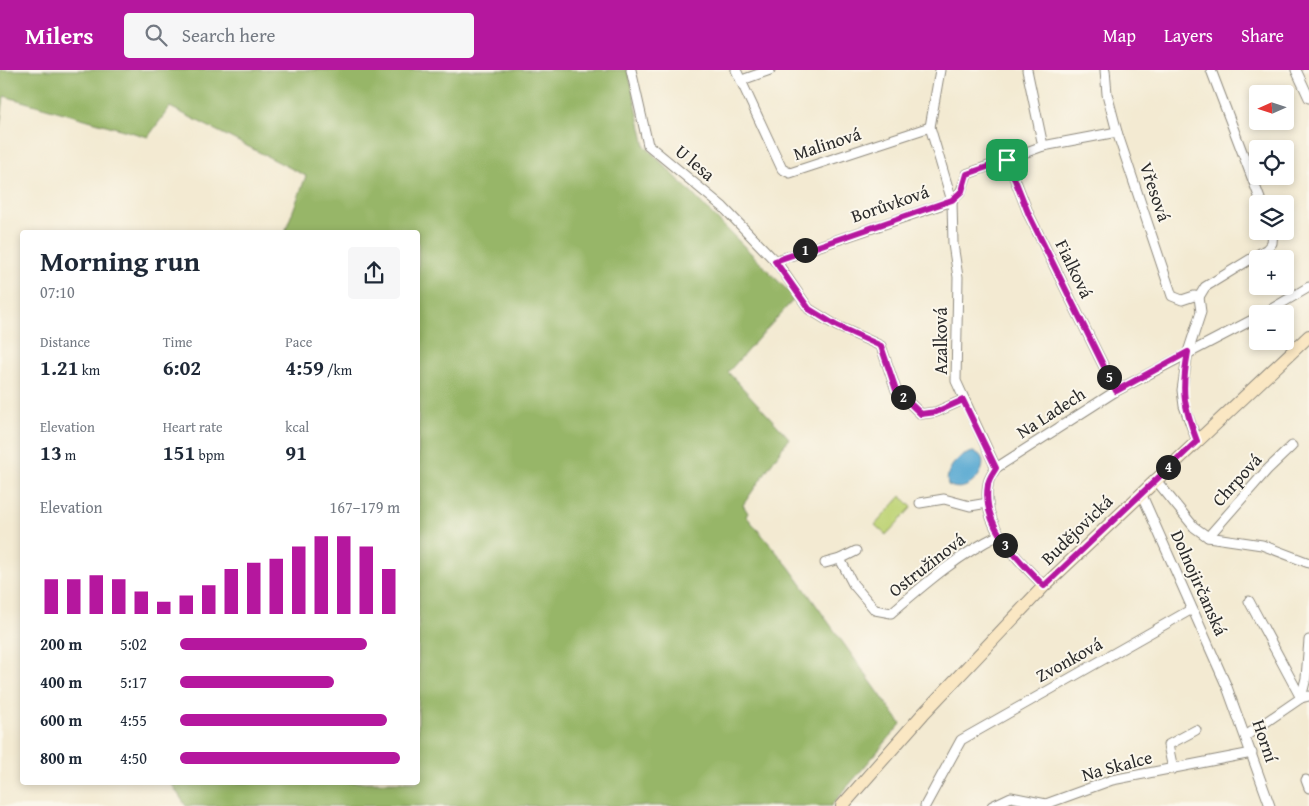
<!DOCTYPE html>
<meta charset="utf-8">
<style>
:root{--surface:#fff;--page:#f6f6f7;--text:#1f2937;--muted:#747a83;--accent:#b5179e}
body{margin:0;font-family:"Gentium Book Plus",serif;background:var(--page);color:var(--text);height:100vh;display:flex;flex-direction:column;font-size:19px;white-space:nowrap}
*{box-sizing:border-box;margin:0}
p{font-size:16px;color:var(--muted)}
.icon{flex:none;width:28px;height:28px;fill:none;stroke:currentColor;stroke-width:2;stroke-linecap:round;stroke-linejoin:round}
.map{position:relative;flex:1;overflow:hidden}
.drawer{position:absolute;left:20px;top:160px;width:400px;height:555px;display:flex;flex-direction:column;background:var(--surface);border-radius:5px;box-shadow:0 2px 8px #0003}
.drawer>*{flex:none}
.needle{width:32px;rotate:267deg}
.tools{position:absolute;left:1249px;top:15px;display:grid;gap:10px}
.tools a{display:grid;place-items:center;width:45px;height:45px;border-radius:5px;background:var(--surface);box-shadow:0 2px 8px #0003;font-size:25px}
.pin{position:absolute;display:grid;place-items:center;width:42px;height:42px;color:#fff;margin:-21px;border-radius:10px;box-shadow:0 2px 8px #0006}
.km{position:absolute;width:25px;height:25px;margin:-12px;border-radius:50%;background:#222;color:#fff;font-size:14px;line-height:25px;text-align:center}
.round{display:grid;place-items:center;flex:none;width:52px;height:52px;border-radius:5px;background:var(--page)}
.overview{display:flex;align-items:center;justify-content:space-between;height:85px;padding:0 20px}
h1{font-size:28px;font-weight:600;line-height:38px}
.figures{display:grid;grid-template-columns:repeat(3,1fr);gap:8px;height:85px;padding:5px 20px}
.figures div{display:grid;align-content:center}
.figures b{font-size:21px;font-weight:600}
.figures small{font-size:14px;font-weight:400}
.figures p{font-size:14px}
.chart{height:140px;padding:10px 20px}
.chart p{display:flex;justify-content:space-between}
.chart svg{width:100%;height:90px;margin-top:5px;stroke:var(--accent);stroke-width:6}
ul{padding:0 20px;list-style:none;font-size:16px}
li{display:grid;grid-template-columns:80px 60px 1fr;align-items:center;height:38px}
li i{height:12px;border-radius:6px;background:var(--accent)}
header{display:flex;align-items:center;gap:30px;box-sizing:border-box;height:70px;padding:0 25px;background:var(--accent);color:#fff}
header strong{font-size:24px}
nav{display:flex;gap:28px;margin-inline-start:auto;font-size:18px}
.search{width:350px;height:45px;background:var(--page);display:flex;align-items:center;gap:12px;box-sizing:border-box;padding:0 18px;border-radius:5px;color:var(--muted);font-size:19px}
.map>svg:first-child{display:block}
.green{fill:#bfd477;stroke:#758051}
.forest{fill:#97b668;stroke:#61704a}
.water{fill:#56a8d1;stroke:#406a7e}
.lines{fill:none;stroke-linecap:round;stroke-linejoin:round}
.minor-casing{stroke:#8f8a7e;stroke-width:11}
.secondary-casing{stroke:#8f8a7e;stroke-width:14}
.minor{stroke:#fff;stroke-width:9}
.secondary{stroke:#fae7c3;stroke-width:12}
.route-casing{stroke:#fff;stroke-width:10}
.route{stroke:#b5179e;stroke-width:6}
.labels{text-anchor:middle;stroke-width:4;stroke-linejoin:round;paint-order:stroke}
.street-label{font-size:18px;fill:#2b2b2b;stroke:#fbf7ec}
</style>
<header>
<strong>Milers</strong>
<div class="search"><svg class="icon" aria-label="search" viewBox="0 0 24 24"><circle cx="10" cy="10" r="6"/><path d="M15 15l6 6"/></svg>Search here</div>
<nav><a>Map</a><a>Layers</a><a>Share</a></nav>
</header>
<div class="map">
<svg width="1309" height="736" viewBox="0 0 1309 736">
<rect width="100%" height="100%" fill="#fbf7ec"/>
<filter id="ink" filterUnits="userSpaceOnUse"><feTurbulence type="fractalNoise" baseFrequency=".02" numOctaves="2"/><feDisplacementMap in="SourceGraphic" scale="10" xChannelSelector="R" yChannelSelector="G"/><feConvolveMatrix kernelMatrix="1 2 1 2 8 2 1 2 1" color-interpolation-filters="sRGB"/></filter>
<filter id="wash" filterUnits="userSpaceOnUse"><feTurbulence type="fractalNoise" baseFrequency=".0096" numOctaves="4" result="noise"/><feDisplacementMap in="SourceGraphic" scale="20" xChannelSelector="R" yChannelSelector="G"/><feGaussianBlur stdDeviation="1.12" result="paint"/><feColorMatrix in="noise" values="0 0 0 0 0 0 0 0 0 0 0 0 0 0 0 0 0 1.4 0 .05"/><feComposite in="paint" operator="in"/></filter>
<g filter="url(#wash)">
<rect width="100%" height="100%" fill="#f3ead2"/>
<path class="green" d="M901,426L912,437L886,465L875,455Z"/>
<path class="forest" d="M0,0H628L645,76L795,228L728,302L789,368L743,435L748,443L746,446L789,497L901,654L831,736H186L171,713L418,712V162H285L306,106L170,37L148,67L4,26L0,56Z"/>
<path class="water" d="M973,382C997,386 973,429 948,415C944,400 958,385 973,382Z"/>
</g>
<g filter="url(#ink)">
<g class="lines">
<defs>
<g id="minor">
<path d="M631,0L648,75L723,137L778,194L809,239L837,256L881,276L896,320L921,344L936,342L963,330"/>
<path d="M736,0L782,99L790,103L930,57"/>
<path d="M940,0L930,57L952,131L953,174L958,207L956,311L996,398"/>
<path d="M1027,0L1043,76"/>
<path d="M1105,0L1107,24L1117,62L1172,226L1182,230L1194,226L1199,227"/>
<path d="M1211,0L1262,134"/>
<path d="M1296,0L1309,28"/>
<path d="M742,10L770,0"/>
<path d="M1007,89L1029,145L1116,321"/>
<path d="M775,191L952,131L961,121L967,104L1043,76L1117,62"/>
<path d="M1199,227L1205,217L1267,179L1272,173L1273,161"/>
<path d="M1263,244L1309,217"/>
<path d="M1197,371L1184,336L1182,320L1188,282L1201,242L1199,227"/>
<path d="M1155,409L1194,457L1208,467L1262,475L1309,493"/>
<path d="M1141,423L1227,617L1270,736"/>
<path d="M920,433L944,429L970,436L988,433"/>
<path d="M1208,467L1267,400L1292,376"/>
<path d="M840,489L853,514L875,540L891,543C926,513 958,485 999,465"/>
<path d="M825,493L840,489L856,481"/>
<path d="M1044,516C1018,489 981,457 988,415C988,409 993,403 996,398L1116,321L1258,247"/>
<path d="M1249,531L1301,628"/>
<path d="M1301,628L1306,608L1309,570"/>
<path d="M1247,665L1301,628L1309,626"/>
<path d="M1173,699L1168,675L1196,660"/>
<path d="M1306,710L1309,718"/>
<path d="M925,736L961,670L1192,539"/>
<path d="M992,736L1011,727L1046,734L1112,710L1252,683"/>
</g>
<path id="secondary" d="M842,736L923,644L1044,516L1309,266"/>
</defs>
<use href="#minor" class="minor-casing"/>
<use href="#secondary" class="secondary-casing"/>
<use href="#minor" class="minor"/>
<use href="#secondary" class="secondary"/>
</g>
</g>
<g class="lines" filter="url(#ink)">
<defs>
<path id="route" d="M1007,90L1029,145L1116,321L1188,282C1181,321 1183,334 1197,371L1044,516C1018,489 981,456 988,415C988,409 993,403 996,398L963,330L936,342L921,344L896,320L881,276L837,256L809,239L775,191L952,130L962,121L967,104Z"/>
</defs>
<use href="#route" class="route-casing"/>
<use href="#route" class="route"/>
</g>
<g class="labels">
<g class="street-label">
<text transform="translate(827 74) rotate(-18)" y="6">Malinová</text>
<text transform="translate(695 93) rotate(40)" y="6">U lesa</text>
<text transform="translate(1155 122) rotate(71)" y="6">Vřesová</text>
<text transform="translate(890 134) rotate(-19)" y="6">Borůvková</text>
<text transform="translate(1074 199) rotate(64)" y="6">Fialková</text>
<text transform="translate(941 271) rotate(-90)" y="6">Azalková</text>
<text transform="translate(1051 343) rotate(-33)" y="6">Na Ladech</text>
<text transform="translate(1237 410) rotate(-48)" y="6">Chrpová</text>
<text transform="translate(1077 460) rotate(-44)" y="6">Budějovická</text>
<text transform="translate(927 495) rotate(-38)" y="6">Ostružinová</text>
<text transform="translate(1199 513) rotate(66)" y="6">Dolnojirčanská</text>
<text transform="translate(1069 590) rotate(-29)" y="6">Zvonková</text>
<text transform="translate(1265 671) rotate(71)" y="6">Horní</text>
<text transform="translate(1117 696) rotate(-15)" y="6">Na Skalce</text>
</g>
</g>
</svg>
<div class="tools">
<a><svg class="needle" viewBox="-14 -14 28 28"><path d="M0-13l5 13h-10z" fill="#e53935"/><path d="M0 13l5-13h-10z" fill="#747a83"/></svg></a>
<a><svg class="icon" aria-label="locate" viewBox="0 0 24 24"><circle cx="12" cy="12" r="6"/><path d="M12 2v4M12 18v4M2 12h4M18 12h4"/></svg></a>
<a><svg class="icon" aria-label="layers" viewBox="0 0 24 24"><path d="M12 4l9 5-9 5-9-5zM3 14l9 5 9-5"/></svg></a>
<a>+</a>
<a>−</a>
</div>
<div class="pin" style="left:1007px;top:90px;background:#1e9e55"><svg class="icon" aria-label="arrive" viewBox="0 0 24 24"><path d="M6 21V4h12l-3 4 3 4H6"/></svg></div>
<b class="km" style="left:805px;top:180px">1</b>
<b class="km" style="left:903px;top:327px">2</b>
<b class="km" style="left:1005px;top:475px">3</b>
<b class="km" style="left:1168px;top:397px">4</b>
<b class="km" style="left:1109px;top:307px">5</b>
<section class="drawer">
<div class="overview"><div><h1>Morning run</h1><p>07:10</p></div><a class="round"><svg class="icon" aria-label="share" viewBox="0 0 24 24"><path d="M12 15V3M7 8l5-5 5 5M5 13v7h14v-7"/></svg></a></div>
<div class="figures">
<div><p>Distance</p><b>1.21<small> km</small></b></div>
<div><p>Time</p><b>6:02</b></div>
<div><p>Pace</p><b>4:59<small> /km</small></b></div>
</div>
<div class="figures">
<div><p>Elevation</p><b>13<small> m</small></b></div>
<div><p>Heart rate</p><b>151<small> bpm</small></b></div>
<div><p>kcal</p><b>91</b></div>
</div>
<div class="chart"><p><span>Elevation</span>167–179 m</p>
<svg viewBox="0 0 160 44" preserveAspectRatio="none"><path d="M5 44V27M15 44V27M25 44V25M35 44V27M45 44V33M55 44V38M65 44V35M75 44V30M85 44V22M95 44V19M105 44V17M115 44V11M125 44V6M135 44V6M145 44V11M155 44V22"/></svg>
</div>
<ul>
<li><b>200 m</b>5:02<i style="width:85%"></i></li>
<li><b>400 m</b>5:17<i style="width:70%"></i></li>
<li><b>600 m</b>4:55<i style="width:94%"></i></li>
<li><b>800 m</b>4:50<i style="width:100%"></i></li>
</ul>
</section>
</div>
